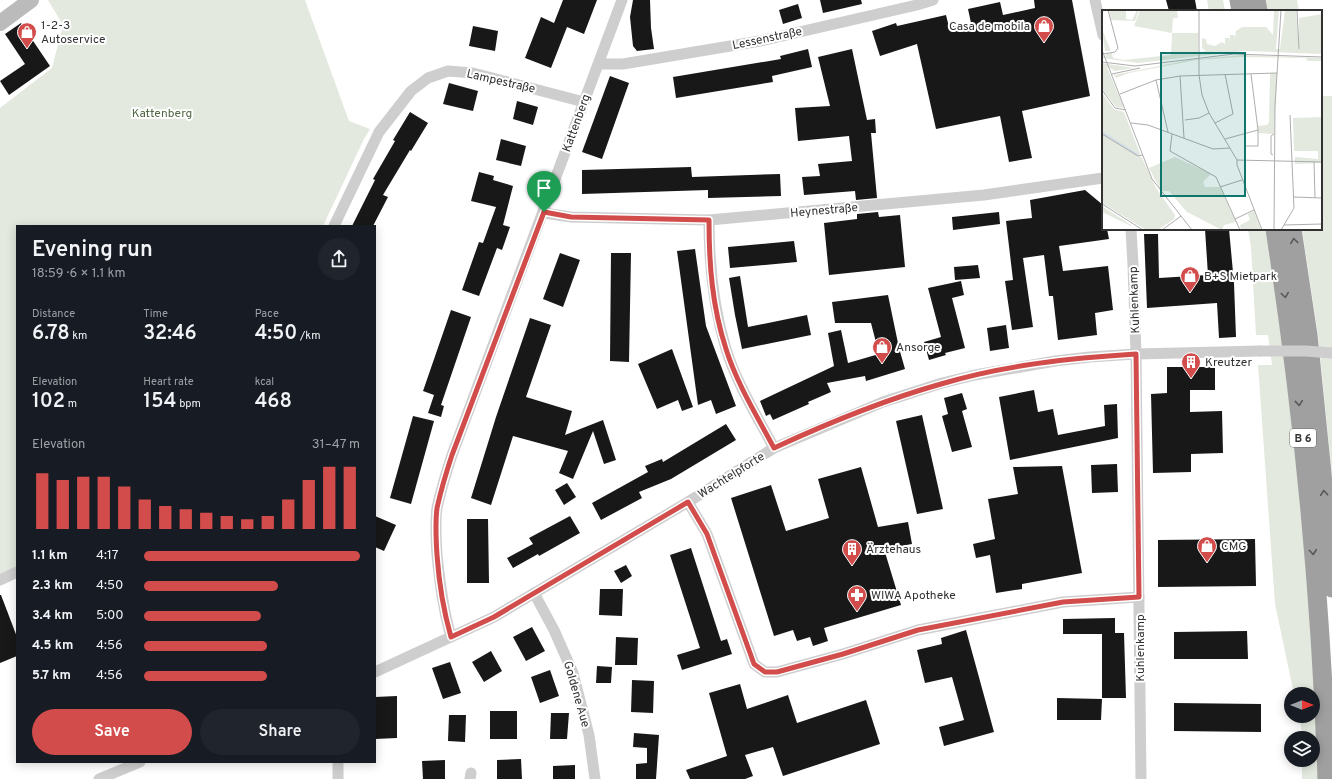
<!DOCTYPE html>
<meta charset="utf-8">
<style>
:root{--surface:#171b24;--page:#20242c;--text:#f1f3f6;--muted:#9ea1a6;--accent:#d14c4a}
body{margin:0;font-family:Overpass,sans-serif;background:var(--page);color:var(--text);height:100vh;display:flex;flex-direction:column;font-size:15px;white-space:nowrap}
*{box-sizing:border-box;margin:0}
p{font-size:13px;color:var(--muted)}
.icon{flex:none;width:22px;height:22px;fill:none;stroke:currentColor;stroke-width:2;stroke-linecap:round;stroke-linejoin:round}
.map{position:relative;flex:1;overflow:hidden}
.sheet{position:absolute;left:16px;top:225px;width:360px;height:538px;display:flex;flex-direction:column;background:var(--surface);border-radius:0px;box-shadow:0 2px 10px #0003}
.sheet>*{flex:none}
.needle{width:26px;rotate:90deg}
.fabs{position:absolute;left:1284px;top:687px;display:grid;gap:8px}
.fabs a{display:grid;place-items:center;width:36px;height:36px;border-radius:50%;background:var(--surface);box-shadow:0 2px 10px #0003;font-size:20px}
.pin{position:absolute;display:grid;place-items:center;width:34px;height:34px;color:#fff;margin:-41px -17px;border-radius:50% 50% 50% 0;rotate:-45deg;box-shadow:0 0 4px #0007}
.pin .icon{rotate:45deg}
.round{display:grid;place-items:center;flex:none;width:42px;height:42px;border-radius:21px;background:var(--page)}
.headline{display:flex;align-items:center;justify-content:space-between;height:68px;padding:0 16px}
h1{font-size:22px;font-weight:600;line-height:30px}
.figures{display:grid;grid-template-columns:repeat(3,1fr);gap:6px;height:68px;padding:4px 16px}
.figures div{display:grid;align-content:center}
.figures b{font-size:20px;font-weight:600}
.figures small{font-size:11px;font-weight:400}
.figures p{font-size:11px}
.chart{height:112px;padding:8px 16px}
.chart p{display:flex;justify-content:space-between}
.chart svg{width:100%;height:72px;margin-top:4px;stroke:var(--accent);stroke-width:6}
.cta{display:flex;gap:8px;margin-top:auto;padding:8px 16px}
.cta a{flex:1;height:46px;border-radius:24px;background:var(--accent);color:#fff;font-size:16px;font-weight:600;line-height:46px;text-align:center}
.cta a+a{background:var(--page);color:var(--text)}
ul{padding:0 16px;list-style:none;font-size:13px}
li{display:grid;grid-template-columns:64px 48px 1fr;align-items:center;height:30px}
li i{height:10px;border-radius:5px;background:var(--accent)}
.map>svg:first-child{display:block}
.green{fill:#e3e9de}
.building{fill:#181818}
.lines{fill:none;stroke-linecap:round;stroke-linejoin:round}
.minor{stroke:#cecece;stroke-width:11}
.secondary{stroke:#bbb;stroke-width:16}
.trunk{stroke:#a0a0a0;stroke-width:19}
.minor-bridge{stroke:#cecece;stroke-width:11}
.oneway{stroke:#585858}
.route-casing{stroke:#fff;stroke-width:8}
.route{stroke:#d14c4a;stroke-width:5}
.labels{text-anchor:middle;stroke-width:4;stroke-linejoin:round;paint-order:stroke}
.shield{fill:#fff;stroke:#6f6f6f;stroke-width:1}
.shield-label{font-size:11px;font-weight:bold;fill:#313131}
.poi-label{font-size:12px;fill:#313131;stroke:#fff;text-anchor:start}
.street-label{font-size:12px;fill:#313131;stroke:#fff}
.park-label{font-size:12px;fill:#516843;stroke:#fff}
.inset-river{fill:none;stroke:#d0dde9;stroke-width:2}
.inset-road{fill:none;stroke:#adadad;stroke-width:1}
.view{fill:#0f766e;fill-opacity:0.15;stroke:#0f766e;stroke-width:2}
.inset-edge{fill:none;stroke:#313131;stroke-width:2}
</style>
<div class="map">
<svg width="1332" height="779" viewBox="0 0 1332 779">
<rect width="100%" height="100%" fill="#fff"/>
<g class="green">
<path d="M48,0H305L349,121L370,129L363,141L323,226H17V570L0,577V108L52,68L63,25Z"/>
<path d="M1207,0H1223L1225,11H1209Z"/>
<path d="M1265,0H1297L1299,11H1267Z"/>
<path d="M1321,96H1332V475L1318,335L1302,229H1321Z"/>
<path d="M1248,229H1266L1272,258L1304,526L1320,779H1302V760H1313V738H1303L1299,716H1313V694H1294L1275,604L1258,365H1272L1268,335H1256L1251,247Z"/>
</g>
<g class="building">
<path d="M563,0H597L584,34L567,27L551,68L525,58L541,17L554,23Z"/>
<path d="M633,0H650L651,28L654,49L637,51L633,46L630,17Z"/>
<path d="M820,0H861L862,4L823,13Z"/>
<path d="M1034,0H1072L1090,96L1022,111L1032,158L1009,162L1000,116L936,129L917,44L880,56L872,31L896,23L897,26L946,15L949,27L971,23L968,9L1000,2L1003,15L1035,8Z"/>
<path d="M1166,0H1195L1197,11H1169Z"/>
<path d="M798,4L802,18L783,24L779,10Z"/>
<path d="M21,23L50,66L9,95L0,81L25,64L5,34Z"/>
<path d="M473,26L498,31L495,51L469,46Z"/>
<path d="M808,49L812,67L772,76L773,82L676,98L673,77L781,59L780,56Z"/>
<path d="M852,49L867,120L875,119L876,133H871L877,198L856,200L855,191L804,195L802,177L820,176L818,164L852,161L849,136L798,141L795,108L830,106L818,57Z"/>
<path d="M610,76L629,83L602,159L582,152Z"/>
<path d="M449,83L478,91L473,111L443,104Z"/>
<path d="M517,101L538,107L533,125L513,119Z"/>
<path d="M410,112L428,123L411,151L410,150L383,195L388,197L373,226H352L375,180L373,179L395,141L393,140Z"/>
<path d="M501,139L526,146L521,166L496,160Z"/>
<path d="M691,167L692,177L780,174L781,196L708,198V190L582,194V170Z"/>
<path d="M479,172L494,176L493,180L513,186L503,225L510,227L502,250L497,248L479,296L462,290L479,242L483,243L496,207L471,201Z"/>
<path d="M1085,190L1103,205V229H1107L1109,239L1059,246L1063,271L1108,266L1113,310L1095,313L1097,335L1058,340L1053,296H1049L1044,255L1023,258L1033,327L1012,330L1005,281L1013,280L1006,221L1032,218L1030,200Z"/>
<path d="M878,212L879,217L900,215L905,267L829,275L824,223L857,219V214Z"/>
<path d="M999,212L1000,224L953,230L952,217Z"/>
<path d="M1205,229H1229L1234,283L1236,337L1219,338L1217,303L1147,308L1144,234H1158L1159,278L1208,275Z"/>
<path d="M794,241L797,262L730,268L728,247Z"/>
<path d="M695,249L706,326L736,406L716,414L711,400L698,405L677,251Z"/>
<path d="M560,253L580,260L563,307L543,299Z"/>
<path d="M611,253H631L629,362L610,361Z"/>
<path d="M978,265L980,278L955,280L954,267Z"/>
<path d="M740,276L748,327L807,315L811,335L742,349L735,315L729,278Z"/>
<path d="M961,281L964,295L952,298L965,348L945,353L946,355L929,360L924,342L941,337L928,288Z"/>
<path d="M888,295L899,348L905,369L866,381L865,376L827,383L831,392L808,402L809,404L773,420L770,414L766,416L760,401L834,366L828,333L841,330L848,363L879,354L871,323H835L832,302Z"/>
<path d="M451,310L471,317L441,405L444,406L441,417L428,413L434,395L423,391Z"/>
<path d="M530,318L551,325L526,397L572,411L565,435L603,420L616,460L604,464L593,431L573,479L559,473L568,451L513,436L491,505L471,498L496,417Z"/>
<path d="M1006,325L1009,348L990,351L987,328Z"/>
<path d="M672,349L693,407L682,411L678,400L657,409L638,364Z"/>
<path d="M1167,367H1215V390H1190V412L1222,411L1223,453L1191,454V472L1153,473L1151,394L1167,393Z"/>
<path d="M1034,390L1038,412L1053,409L1058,435L1105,426L1104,405L1117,404L1118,438L1010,460L999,397Z"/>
<path d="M962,393L967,409L962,411L972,447L952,452L942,416L948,414L944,398Z"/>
<path d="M922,415L943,509L917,514L896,421Z"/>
<path d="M413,416L434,421L411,504L390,498Z"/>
<path d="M726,424L736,440L671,479L639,492L642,498L601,520L592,503L648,472L645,466L662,459L663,462Z"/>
<path d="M1117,464L1118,492L1092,493L1091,465Z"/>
<path d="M1062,466L1082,573L1022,584V589L996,593L990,555L976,558L973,544L995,539L988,499L1018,494L1013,467Z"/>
<path d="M861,467L878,527L908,522L912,544L884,549L901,605L824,628L828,641L813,646L810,637L797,641L793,630L774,636L731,498L771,485L786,531L829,518L818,479Z"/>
<path d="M567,483L576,497L564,505L555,490Z"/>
<path d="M375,516L396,525L384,551L375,547Z"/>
<path d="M570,516L580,533L539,556L538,554L513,568L507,558L533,544L529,538Z"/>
<path d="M467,519H488L489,583H467Z"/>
<path d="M1255,539L1256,586L1158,587V540Z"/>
<path d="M691,548L721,641L727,639L732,654L682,670L677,655L700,648L670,555Z"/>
<path d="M626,565L632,576L621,583L614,571Z"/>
<path d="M600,589H623L622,616L599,615Z"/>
<path d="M0,595H1L17,637V656L0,663Z"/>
<path d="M1115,618V633H1124L1126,698H1102V634H1063V619Z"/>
<path d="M532,627L545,651L526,661L513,637Z"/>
<path d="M966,630L994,732L944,746L939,727L964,720L952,677L925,683L917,650L942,644L941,638Z"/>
<path d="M1247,631L1248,659H1174V632Z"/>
<path d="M616,637L638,638L637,665H615Z"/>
<path d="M491,651L502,671L484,682L472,662Z"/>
<path d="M450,662L461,693L443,699L432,668Z"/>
<path d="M597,666L612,667L611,683H596Z"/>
<path d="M550,670L559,696L540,703L531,677Z"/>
<path d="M632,680L654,681L653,713L631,712Z"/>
<path d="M740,684L747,709L788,695L797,723L866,700L880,744L783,776L773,747L745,755L753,776L745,779H690L686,770L727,756L709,693Z"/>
<path d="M397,696V738L375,739V697Z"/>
<path d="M1057,698L1102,699L1101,720H1057Z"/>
<path d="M1174,703L1261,704V732L1174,731Z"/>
<rect x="490" y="711" width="27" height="28"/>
<path d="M551,713H569L567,739H550Z"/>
<path d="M449,715H466L465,742L448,741Z"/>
<path d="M634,733L659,735L656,779H636V764L647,763V748L633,747Z"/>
<path d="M521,759L522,779H497V760Z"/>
<path d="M445,760V779H423L422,761Z"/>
<path d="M575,765V779H553V766Z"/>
</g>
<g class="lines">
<g class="minor">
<path d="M1095,0L1103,35"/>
<path d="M599,64H623L760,41L917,5L933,0"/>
<path d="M544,213L571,217L709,220L984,195L1103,178"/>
<path d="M709,220C709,264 713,306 726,349C737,384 757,416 774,448"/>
<path d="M334,226L379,132L411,91L428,78L448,71L473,73L584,102"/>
<path d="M1131,229L1133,265L1136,354L1141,779"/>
<path d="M688,502L707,534L754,664L765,672H777L843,654L918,630L1063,602L1139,597"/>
<path d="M0,580L17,572"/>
<path d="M534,593L554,630L573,673L589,735L595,779"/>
<path d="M451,637C443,609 440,584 437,555C436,540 435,523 437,508C441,490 446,473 452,455L622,0"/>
<path d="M375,672L494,617L688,502L774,448L883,402L942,383L975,375L1055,361L1090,357L1136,354L1260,351"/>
<path d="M338,762V779"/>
<path d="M99,779L140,762"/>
<path d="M470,779L471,773"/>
</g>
<path class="secondary" d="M0,23L31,0"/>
<g class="trunk">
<path d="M1239,0L1241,11"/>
<path d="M1256,0L1258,11"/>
<path d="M1275,229C1303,411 1321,595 1327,779"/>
<path d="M1292,229L1308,335L1322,473L1332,588"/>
</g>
<path class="minor-bridge" d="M1260,351H1306L1332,353"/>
</g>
<defs><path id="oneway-chevron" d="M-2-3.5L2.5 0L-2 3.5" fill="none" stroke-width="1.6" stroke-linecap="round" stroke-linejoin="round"/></defs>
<g class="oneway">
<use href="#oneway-chevron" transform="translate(1294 241) rotate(-98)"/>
<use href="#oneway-chevron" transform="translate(1285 295) rotate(82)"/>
<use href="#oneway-chevron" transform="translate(1299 403) rotate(84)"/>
<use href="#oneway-chevron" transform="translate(1324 493) rotate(-95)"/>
<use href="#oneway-chevron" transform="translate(1313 552) rotate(85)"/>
</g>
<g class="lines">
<defs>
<path id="route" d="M544,212L571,217L709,220C709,264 712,306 726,349C737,384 757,416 774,448C828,423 884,400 941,384C1004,365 1071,358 1136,354L1139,597L1063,602L918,630L843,654L777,672H765L754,664L707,534L688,502L494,617L451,637C443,609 439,583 437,555C436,540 435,524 437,508C441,490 446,473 452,455Z"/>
</defs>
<use href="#route" class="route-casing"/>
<use href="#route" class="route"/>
</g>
<defs>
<symbol id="shop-pin" viewBox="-11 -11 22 30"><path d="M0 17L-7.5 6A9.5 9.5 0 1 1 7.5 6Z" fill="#d14c4a" stroke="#fff"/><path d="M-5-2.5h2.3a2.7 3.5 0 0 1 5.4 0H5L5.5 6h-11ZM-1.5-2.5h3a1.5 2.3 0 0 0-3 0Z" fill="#fff"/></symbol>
<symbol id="building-pin" viewBox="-11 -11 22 30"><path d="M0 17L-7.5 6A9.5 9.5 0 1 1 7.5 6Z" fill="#d14c4a" stroke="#fff"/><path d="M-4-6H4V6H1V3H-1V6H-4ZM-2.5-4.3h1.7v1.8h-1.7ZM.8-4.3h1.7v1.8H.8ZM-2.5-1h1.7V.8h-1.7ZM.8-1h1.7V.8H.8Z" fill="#fff"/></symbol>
<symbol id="pharmacy-pin" viewBox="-11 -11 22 30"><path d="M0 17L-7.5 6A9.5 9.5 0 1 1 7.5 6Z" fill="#d14c4a" stroke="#fff"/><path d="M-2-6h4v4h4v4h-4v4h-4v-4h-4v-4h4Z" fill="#fff"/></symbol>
</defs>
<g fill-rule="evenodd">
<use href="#shop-pin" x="1033" y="15" width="22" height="30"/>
<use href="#shop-pin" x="16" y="21" width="22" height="30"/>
<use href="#shop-pin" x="1179" y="265" width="22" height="30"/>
<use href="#shop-pin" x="871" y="336" width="22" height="30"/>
<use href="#building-pin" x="1180" y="351" width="22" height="30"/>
<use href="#shop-pin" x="1196" y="535" width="22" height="30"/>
<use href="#building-pin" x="841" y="538" width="22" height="30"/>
<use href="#pharmacy-pin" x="846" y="584" width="22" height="30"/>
</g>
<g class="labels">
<rect class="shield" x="1290" y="429" width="26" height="18" rx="3"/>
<g class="shield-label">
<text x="1303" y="442">B 6</text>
</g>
<g class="poi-label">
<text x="41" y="29">1-2-3<tspan x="41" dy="14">Autoservice</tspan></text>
<text x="1030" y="30" text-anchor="end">Casa de mobila</text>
<text x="1204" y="280">B+S Mietpark</text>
<text x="896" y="351">Ansorge</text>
<text x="1205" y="366">Kreutzer</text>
<text x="1221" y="550">CMG</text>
<text x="866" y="553">Ärztehaus</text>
<text x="871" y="599">WIWA Apotheke</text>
</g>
<g class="street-label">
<text transform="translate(767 38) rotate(-12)" y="4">Lessenstraße</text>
<text transform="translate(501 81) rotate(13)" y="4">Lampestraße</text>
<text transform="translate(576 123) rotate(-70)" y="4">Kattenberg</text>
<text transform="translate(824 210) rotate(-5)" y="4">Heynestraße</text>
<text transform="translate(1134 300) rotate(-92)" y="4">Kuhlenkamp</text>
<text transform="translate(731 475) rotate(-32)" y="4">Wachtelpforte</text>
<text transform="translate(1140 648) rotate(-90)" y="4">Kuhlenkamp</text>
<text transform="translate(577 694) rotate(74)" y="4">Goldene Aue</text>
</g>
<g class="park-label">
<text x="162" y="117">Kattenberg</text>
</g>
</g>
<g transform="translate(1102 10)">
<rect width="220" height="220" fill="#fff"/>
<path d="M7,0H24V9L30,10L35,0H37L33,11L9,10ZM38,0H75L76,8H71L70,23H96V43L104,41L100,38V28L104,29L105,34L113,36L120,32L123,34V28H127V34L128,25H132L133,28L134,21L140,17H164L171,25L172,0H177L174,39H178L183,0H194L197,40V8L220,4V44L141,41L36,53L0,48V45L4,48V44L10,43L11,48L22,50L69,45L70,23L32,16ZM0,19L9,41H3ZM140,45L220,48V51H205L204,48L138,47L95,50L27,63L14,68L12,65L87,50ZM0,53L32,58L13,61L5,57L22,98L14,97L0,79ZM168,63H175L172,124L156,123V116L165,115L167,112ZM0,83L12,99L22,102L39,146L2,124L40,148L54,178L73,205L72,209L56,220H44L0,193ZM220,107V153L193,154V147L216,149V141H192L191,108ZM73,147L109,164L101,172L103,177H118L134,212L122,215L120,220L85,202L67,181H59L47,158ZM0,196L29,215V216L0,202ZM152,201L159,220H139L138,215L148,210L146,204Z" fill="#e3e9de"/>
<path class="inset-river" d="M1,123L36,145"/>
<path class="inset-road" d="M97,0V65L100,85L107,103L135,150V155L160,220M195,0L197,39M0,40L50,169L79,206M1,44L13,42L16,38L6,0M0,52L33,56L132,44L220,47M10,64L38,58M78,66L82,128M54,70L66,122M0,80L13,98L24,100M18,84L54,70L78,66L175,63M83,110L97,108L107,103M29,113L46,115L111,139L128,138M113,113L131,104L123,64M0,124L36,146L41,145M70,124L68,141L114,167L138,220M123,129L156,120L149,64M142,136H156V120M171,145L169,144V126L172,124M135,150L220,152M212,152L213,188M118,177L140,170M192,187L220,188M0,194L41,220M79,206L90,220M133,209L152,200M182,215L220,214M60,220L79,206M172,220L173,96L179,0M179,220L192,198L188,105"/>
<path class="view" d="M59,43H143V186H59Z"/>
<rect width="220" height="220" class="inset-edge"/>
</g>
</svg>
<div class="fabs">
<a><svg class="needle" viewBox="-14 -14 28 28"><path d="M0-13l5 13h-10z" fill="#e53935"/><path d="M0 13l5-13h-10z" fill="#9ea1a6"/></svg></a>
<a><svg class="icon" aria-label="layers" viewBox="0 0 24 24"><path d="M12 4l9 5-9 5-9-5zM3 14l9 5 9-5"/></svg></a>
</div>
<div class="pin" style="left:544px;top:212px;background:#1e9e55"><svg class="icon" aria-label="arrive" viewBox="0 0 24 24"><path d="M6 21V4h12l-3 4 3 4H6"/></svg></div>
<section class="sheet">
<div class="headline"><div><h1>Evening run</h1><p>18:59 · 6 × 1.1 km</p></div><a class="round"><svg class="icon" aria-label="share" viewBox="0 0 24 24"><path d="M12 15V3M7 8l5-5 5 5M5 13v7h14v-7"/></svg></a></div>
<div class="figures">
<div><p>Distance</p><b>6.78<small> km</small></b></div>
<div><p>Time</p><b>32:46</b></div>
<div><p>Pace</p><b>4:50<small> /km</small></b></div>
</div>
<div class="figures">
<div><p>Elevation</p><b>102<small> m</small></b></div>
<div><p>Heart rate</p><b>154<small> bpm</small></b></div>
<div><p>kcal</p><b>468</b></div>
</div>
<div class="chart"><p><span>Elevation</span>31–47 m</p>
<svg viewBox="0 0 160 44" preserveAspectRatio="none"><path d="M5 44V10M15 44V14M25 44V12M35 44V12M45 44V18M55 44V26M65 44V30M75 44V32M85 44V34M95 44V36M105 44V38M115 44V36M125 44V26M135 44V14M145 44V6M155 44V6"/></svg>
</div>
<ul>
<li><b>1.1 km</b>4:17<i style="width:100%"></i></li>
<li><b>2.3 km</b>4:50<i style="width:62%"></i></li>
<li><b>3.4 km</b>5:00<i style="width:54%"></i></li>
<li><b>4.5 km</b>4:56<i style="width:57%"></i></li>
<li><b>5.7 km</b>4:56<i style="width:57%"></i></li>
</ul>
<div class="cta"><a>Save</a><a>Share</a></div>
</section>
</div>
